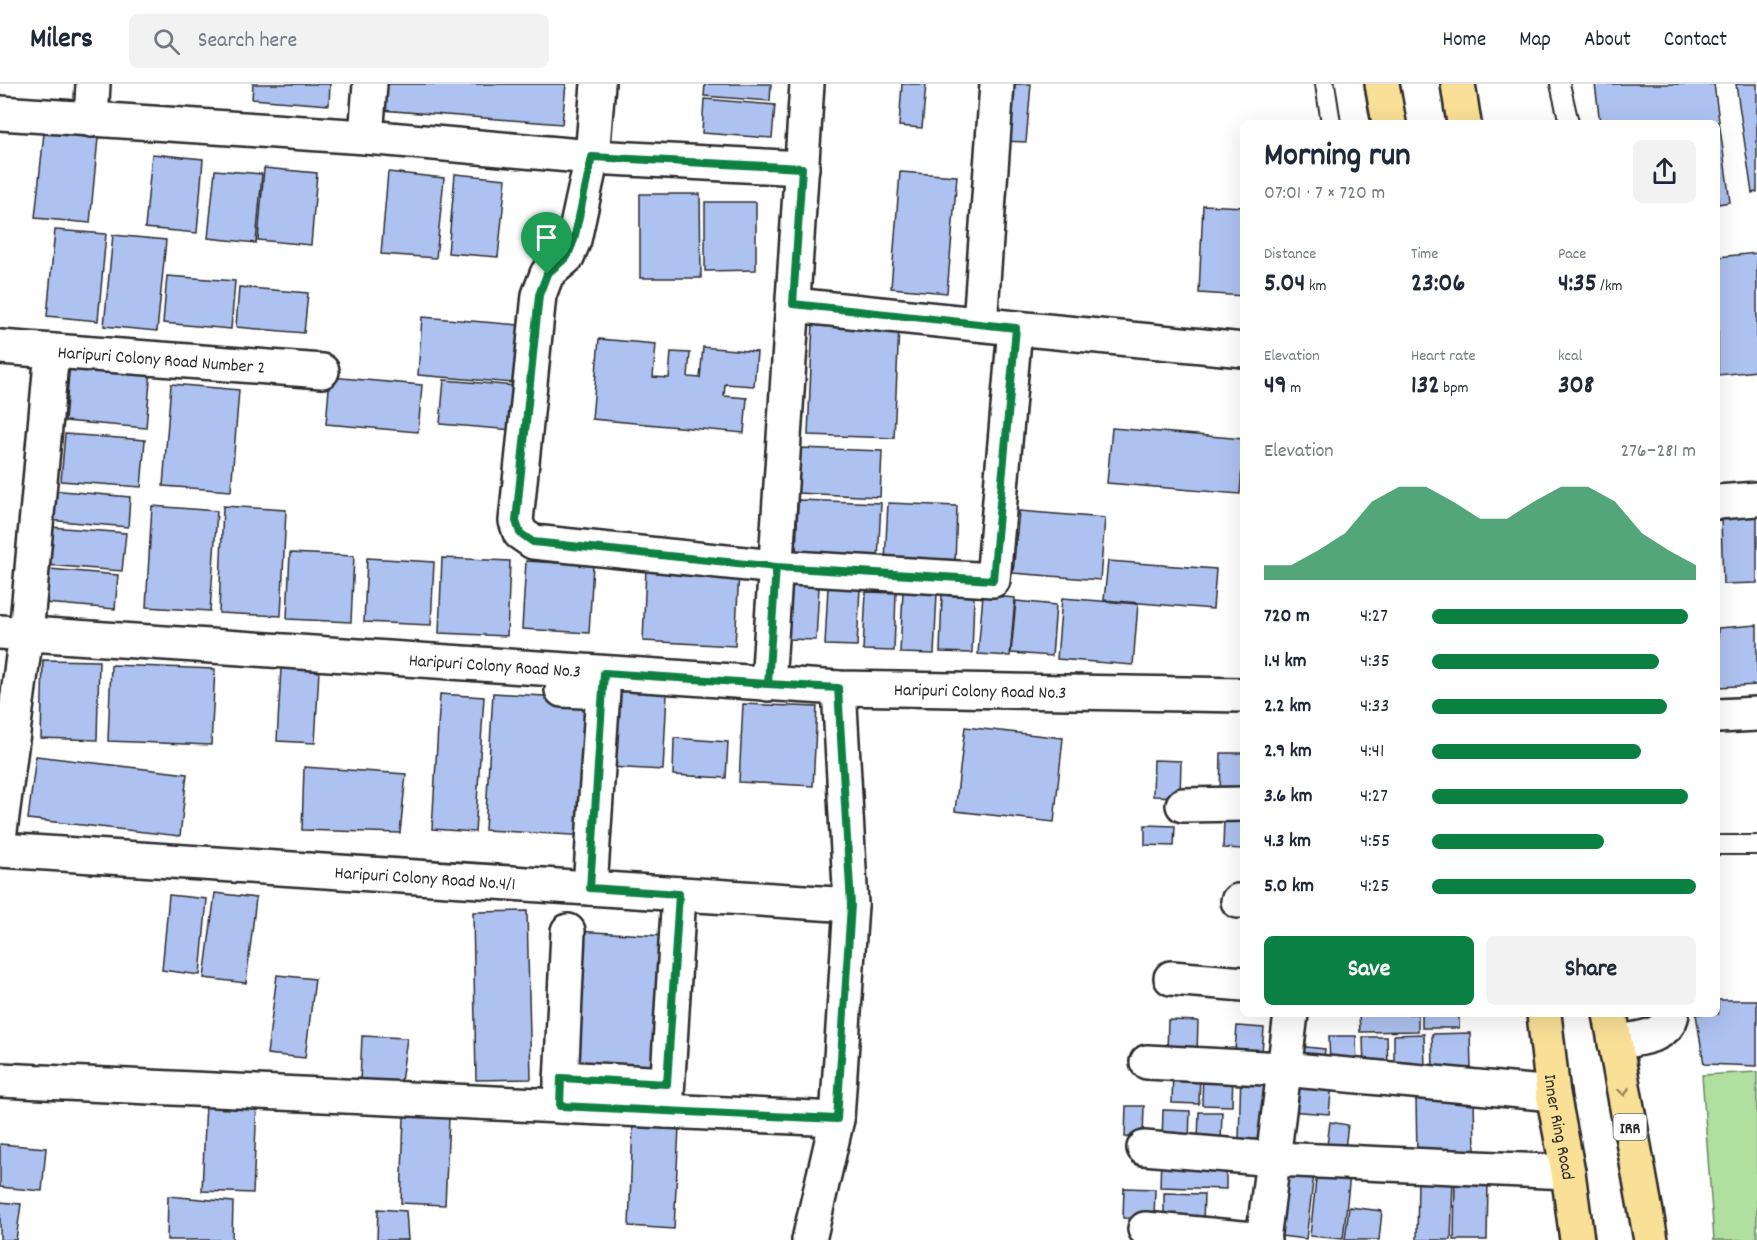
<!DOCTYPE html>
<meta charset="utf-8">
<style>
:root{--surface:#fff;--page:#f2f2f3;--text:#1f2937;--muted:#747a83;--line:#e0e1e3;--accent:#0b8043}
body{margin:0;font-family:Dekko,sans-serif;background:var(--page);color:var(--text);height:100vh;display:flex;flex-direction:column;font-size:22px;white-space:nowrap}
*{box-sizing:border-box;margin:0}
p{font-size:20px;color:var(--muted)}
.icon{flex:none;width:33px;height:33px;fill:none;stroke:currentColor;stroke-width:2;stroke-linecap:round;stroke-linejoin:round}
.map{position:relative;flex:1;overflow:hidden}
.side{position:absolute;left:1240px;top:36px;width:480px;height:897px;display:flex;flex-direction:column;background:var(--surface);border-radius:9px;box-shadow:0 6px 24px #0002}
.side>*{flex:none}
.pin{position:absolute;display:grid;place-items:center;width:51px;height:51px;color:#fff;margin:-62px -26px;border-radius:50% 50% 50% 0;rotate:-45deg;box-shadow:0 0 6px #0007}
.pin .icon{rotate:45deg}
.round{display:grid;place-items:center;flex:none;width:63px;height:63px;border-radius:9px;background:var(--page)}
.overview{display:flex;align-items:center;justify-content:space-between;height:102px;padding:0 24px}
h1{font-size:33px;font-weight:700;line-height:45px}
.metrics{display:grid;grid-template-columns:repeat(3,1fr);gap:9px;height:102px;padding:6px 24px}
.metrics div{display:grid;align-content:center}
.metrics b{font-size:26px;font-weight:700}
.metrics small{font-size:16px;font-weight:400}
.metrics p{font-size:16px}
.chart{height:168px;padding:12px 24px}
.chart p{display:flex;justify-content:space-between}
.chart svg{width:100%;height:108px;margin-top:6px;fill:var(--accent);opacity:.7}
.action{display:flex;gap:12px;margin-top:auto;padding:12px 24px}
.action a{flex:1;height:69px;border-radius:9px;background:var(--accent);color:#fff;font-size:24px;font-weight:700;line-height:69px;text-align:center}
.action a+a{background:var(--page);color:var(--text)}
ul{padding:0 24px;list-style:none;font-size:20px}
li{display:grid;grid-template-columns:96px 72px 1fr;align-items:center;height:45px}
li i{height:15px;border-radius:8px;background:var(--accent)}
header{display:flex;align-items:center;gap:36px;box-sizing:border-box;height:84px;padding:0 30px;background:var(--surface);border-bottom:2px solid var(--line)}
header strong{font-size:28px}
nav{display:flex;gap:33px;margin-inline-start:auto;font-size:21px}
.search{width:420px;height:54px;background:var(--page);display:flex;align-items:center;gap:15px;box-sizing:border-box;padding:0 21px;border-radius:9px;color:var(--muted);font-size:22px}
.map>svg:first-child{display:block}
.green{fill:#afe0a0;stroke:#6d8666;stroke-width:1.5}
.building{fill:#aec2f1;stroke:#2b2b2b;stroke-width:1.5}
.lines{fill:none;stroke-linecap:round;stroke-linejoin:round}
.service-casing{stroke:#2b2b2b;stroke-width:22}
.minor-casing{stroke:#2b2b2b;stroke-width:38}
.trunk-casing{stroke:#2b2b2b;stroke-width:38}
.service{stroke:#fff;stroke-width:18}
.minor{stroke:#fff;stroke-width:33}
.trunk{stroke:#fadf96;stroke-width:33}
.oneway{stroke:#928560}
.route-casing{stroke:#fff;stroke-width:12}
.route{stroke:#0b8043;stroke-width:8}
.labels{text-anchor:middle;stroke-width:5;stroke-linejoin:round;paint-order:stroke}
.shield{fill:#fff;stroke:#6b6b6b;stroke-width:1.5}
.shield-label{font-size:16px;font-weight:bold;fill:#2b2b2b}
.street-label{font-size:18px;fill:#2b2b2b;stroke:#fff}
</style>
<header>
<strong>Milers</strong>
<div class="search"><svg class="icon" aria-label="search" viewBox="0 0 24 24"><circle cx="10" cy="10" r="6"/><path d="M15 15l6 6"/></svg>Search here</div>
<nav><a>Home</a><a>Map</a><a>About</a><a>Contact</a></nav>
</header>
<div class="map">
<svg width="1757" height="1156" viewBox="0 0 1757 1156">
<rect width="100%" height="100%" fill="#fff"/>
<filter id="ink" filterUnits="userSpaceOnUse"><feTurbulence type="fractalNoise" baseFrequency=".0167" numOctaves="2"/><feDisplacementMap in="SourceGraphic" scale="12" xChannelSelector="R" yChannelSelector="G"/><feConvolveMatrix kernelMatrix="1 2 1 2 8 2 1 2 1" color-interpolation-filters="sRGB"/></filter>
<g filter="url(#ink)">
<path class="green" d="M1757,988V1156H1714L1702,991Z"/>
<g class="building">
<path d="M253,0H330L329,21L252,15Z"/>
<path d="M383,0H566L562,40L381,26Z"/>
<path d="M705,0H771L770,17L704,12Z"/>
<path d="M902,0H926L922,44L899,42Z"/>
<path d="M1007,0H1031L1026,58L1003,57Z"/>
<path d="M1595,0H1714L1730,118L1718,120V39H1600Z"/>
<path d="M1736,0H1757V108L1752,109Z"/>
<path d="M704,15L775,21L772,54L702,49Z"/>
<path d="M44,49L98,54L90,139L35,134Z"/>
<path d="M152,70L203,75L197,149L145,144Z"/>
<path d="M264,84L317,89L311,161L258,156Z"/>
<path d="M215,86L262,90L256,159L208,154Z"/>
<path d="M388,88L444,94L436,174L381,170Z"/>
<path d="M900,88L957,92L947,209L891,204Z"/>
<path d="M455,90L506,95L498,173L448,169Z"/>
<path d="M640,110H700L701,194H640Z"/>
<path d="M705,118H756V186L705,187Z"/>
<path d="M1203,121L1244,123V212L1199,209Z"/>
<path d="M55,146L106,150L98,237L47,232Z"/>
<path d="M113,151L166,156L157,247L104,242Z"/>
<path d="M1757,169V287L1718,291V173Z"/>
<path d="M167,192L235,197L231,245L163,239Z"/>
<path d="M239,203L308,209L304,249L236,243Z"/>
<path d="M422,233L519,241L514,299L418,291Z"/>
<path d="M813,238L899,242L894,354L808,351Z"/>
<path d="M599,255L656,260L653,293L669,294L671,268L690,269L688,293L700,294L703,263L757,268L754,302L725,300L724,312L747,314L744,349L592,335Z"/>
<path d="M70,278L151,285L146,344L65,337Z"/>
<path d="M330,293L422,301L418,348L326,340Z"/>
<path d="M444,296L517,302L513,346L440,340Z"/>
<path d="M171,300L239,306L231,407L163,402Z"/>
<path d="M1112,344L1244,355L1240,410L1107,399Z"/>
<path d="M65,350L145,356L141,403L61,397Z"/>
<path d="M800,364L882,367L880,413L798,409Z"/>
<path d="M51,406L130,413L128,443L48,436Z"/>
<path d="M798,416L881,419L878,476L796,472Z"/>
<path d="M888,419L957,422L955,480L885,477Z"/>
<path d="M152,422L217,427L210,527L146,523Z"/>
<path d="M223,422L286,426L281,532L219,529Z"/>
<path d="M1019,427L1105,434L1100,496L1013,489Z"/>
<path d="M1757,433V499L1723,500L1721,434Z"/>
<path d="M51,443L126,449L122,487L47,481Z"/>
<path d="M290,469L354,472L351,538L287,535Z"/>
<path d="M367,474L434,478L431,541L364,538Z"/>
<path d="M442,474L510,477L507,552L439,549Z"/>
<path d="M526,477L593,481L589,549L522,545Z"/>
<path d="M1108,477L1216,485L1213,525L1104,516Z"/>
<path d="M646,484L739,488L735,562L643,557Z"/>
<path d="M49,485L118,491L115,525L46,519Z"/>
<path d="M789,500L819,502L816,556L787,555Z"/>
<path d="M828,503L860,504L857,562L825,561Z"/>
<path d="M866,508L896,509L894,567L863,566Z"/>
<path d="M903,508L937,509L934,570L900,569Z"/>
<path d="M942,511L974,513L972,569L940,568Z"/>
<path d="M983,511L1015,514L1010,572L978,570Z"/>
<path d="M1062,514L1138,520L1133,581L1057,575Z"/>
<path d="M1016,517L1056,521L1052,572L1011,569Z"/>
<path d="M1757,541V601L1718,603V544Z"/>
<path d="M43,576L99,577L97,656L41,654Z"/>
<path d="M111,581L215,585L211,661L108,657Z"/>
<path d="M281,584L319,586L315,659L277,657Z"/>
<path d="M613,606L667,609L663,686L609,683Z"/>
<path d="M493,609L597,615L589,752L485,746Z"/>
<path d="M440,610L484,613L475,748L432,745Z"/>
<path d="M743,620L817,623L813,702L739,698Z"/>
<path d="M965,643L1063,654L1054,738L955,727Z"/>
<path d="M674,654L728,658L726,694L673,691Z"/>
<path d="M1221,669H1244V715H1220Z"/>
<path d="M36,672L187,690L180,752L28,735Z"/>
<path d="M1154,676L1181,677L1180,713L1153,712Z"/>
<path d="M304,683L406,690L400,749L302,746Z"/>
<path d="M1224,733H1244V765L1223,764Z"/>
<path d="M1145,741L1175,742L1174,762L1145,761Z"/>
<path d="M215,809L256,814L246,899L204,894Z"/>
<path d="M169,811L207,815L200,891L162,886Z"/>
<path d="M527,827L531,995L476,996L473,828Z"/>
<path d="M575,847L665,852L659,982L569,979Z"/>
<path d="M277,891L315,895L305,974L267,970Z"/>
<path d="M1718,916H1757V982L1704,980L1696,930H1718Z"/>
<path d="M1359,930H1418V947L1360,948Z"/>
<rect x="1422" y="930" width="37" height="14"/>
<path d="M1168,936L1198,937L1197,970L1167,969Z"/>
<path d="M1237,942L1264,944L1261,980L1234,978Z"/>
<path d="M1470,949L1471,984L1433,985L1432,950Z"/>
<path d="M1424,950L1425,984L1394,985V951Z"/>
<path d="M362,952L407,954L401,998L360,997Z"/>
<path d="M1329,952H1356L1357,984L1330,985Z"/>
<path d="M1363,953H1387L1388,984H1364Z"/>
<path d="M1296,962L1325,965L1323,983L1294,981Z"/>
<path d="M1173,986L1200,987L1199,1020L1172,1019Z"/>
<path d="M1203,986L1233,987L1232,1022L1202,1021Z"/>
<path d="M1241,988L1274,989L1272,1056L1239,1055Z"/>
<path d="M1290,995L1332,998L1329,1030L1288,1027Z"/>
<path d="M1474,1012L1475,1071L1417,1072L1416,1013Z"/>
<path d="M206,1017L257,1019L253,1109L202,1107Z"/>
<path d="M1126,1022H1144L1143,1054L1125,1053Z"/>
<path d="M1163,1026L1190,1027L1189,1059H1162Z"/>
<path d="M1199,1028H1222L1221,1058L1198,1057Z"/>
<path d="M404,1032L449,1034L445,1121L401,1119Z"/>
<path d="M1330,1038L1348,1041L1344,1071L1326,1069Z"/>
<path d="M633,1041L679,1043L674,1145L629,1142Z"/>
<path d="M0,1060L46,1064L42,1107L0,1103Z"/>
<path d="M1161,1072L1226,1074V1105L1160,1103Z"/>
<path d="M1280,1087L1314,1090L1306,1155L1272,1151Z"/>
<path d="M1317,1087L1350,1091L1343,1155L1310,1152Z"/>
<path d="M1418,1095L1453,1096L1451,1156H1417Z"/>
<path d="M1455,1097H1488L1487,1156H1454Z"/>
<path d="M1124,1104L1155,1105L1154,1135L1123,1134Z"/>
<path d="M1164,1109L1204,1110L1203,1139L1164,1138Z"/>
<path d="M168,1112L233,1118L232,1156H167Z"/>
<path d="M0,1118L21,1120L16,1156H0Z"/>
<path d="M1349,1123L1382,1127L1379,1156H1345Z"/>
<path d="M378,1125L406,1127L408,1156H377Z"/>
</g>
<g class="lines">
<defs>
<g id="service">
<path d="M1325,0L1331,39"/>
<path d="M1560,0L1569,39"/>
<path d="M1718,761H1757"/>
</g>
<g id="minor">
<path d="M0,29L366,53L592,73L598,0"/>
<path d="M91,36L93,0"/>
<path d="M366,53L370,0"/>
<path d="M802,84L592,73L574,156L567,173L547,190L539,211L516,437L520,449L533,458L776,483L993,496L1015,244"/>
<path d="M793,221L1015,244L1244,266"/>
<path d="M980,240L997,0"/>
<path id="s1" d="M0,263L322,287"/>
<path d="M1718,418L1757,415"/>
<path id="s2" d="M0,548L839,604L1244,611"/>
<path d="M768,600L807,0"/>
<path d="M562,606L603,608L590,804"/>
<path d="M1718,632L1757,630"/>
<path d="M1183,721L1244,720"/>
<path d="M0,747L26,550L52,267"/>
<path id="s3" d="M0,766L851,821"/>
<path d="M1238,817H1244"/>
<path d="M1171,894L1244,900"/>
<path d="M1615,959C1635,954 1667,955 1672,930"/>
<path d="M1147,978L1283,985L1553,1010"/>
<path d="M561,994L667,1000"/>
<path d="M0,996L837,1035"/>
<path d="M560,1022L568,847"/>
<path d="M666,1027L679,810"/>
<path d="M1144,1064L1274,1075L1568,1088"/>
<path d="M1145,1145L1264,1156"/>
<path d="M809,1156L837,1035L851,821L839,604"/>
<path d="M1263,1156L1291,930"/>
</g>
<g id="trunk">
<path d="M1382,0L1389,39"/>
<path d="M1458,0L1464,39"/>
<path id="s4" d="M1544,930L1553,1010L1568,1088L1577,1156"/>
<path d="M1610,930L1651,1156"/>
</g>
</defs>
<use href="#service" class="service-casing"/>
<use href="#minor" class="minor-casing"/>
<use href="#trunk" class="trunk-casing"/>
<use href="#service" class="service"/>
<use href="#minor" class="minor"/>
<use href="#trunk" class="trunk"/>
</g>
<defs><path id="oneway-chevron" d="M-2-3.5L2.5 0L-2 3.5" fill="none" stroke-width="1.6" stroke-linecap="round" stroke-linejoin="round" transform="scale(1.5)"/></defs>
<use class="oneway" href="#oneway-chevron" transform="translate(1624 1008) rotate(80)"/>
</g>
<g class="lines" filter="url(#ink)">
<defs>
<path id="route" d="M547,190L539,211L516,437L520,449L533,458L776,483L768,600L838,604L851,821L837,1035L560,1022L561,994L667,1000L679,810L590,804L604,589L768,600L776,483L993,496L1016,244L793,220L802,84L592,73L574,156L567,173L547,190"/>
</defs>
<use href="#route" class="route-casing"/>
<use href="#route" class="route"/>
</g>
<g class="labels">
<rect class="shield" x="1613.5" y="1030" width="33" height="26" rx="4.5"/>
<g class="shield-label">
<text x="1630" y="1049">IRR</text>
</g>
<g class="street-label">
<text dy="6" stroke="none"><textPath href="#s1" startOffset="162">Haripuri Colony Road Number 2</textPath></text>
<text dy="6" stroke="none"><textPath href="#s2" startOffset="496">Haripuri Colony Road No.3</textPath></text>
<text dy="6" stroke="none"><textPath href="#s2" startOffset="982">Haripuri Colony Road No.3</textPath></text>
<text dy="6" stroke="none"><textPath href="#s3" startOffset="426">Haripuri Colony Road No.4/1</textPath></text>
<text dy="6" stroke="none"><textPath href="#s4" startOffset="114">Inner Ring Road</textPath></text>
</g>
</g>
</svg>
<div class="pin" style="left:547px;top:190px;background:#1e9e55"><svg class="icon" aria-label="arrive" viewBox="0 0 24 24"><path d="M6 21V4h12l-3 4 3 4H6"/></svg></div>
<section class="side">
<div class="overview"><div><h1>Morning run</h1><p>07:01 · 7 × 720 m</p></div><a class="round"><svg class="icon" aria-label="share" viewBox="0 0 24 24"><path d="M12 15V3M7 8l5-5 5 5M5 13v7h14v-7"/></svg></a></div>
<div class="metrics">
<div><p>Distance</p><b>5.04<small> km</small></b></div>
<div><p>Time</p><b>23:06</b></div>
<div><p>Pace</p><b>4:35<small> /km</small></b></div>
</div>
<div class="metrics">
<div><p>Elevation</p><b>49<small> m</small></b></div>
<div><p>Heart rate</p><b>132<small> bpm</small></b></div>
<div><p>kcal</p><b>308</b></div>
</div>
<div class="chart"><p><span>Elevation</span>276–281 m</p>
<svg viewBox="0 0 160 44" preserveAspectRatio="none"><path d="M0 44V38L10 38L20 32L30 25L40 12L50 6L60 6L70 12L80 19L90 19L100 12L110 6L120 6L130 12L140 25L150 32L160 38V44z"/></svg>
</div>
<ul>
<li><b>720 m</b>4:27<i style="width:97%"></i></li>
<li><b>1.4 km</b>4:35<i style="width:86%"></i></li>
<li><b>2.2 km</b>4:33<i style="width:89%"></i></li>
<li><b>2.9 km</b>4:41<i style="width:79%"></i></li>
<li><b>3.6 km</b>4:27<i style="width:97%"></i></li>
<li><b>4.3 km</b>4:55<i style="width:65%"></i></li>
<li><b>5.0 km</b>4:25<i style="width:100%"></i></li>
</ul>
<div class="action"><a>Save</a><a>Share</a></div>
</section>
</div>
